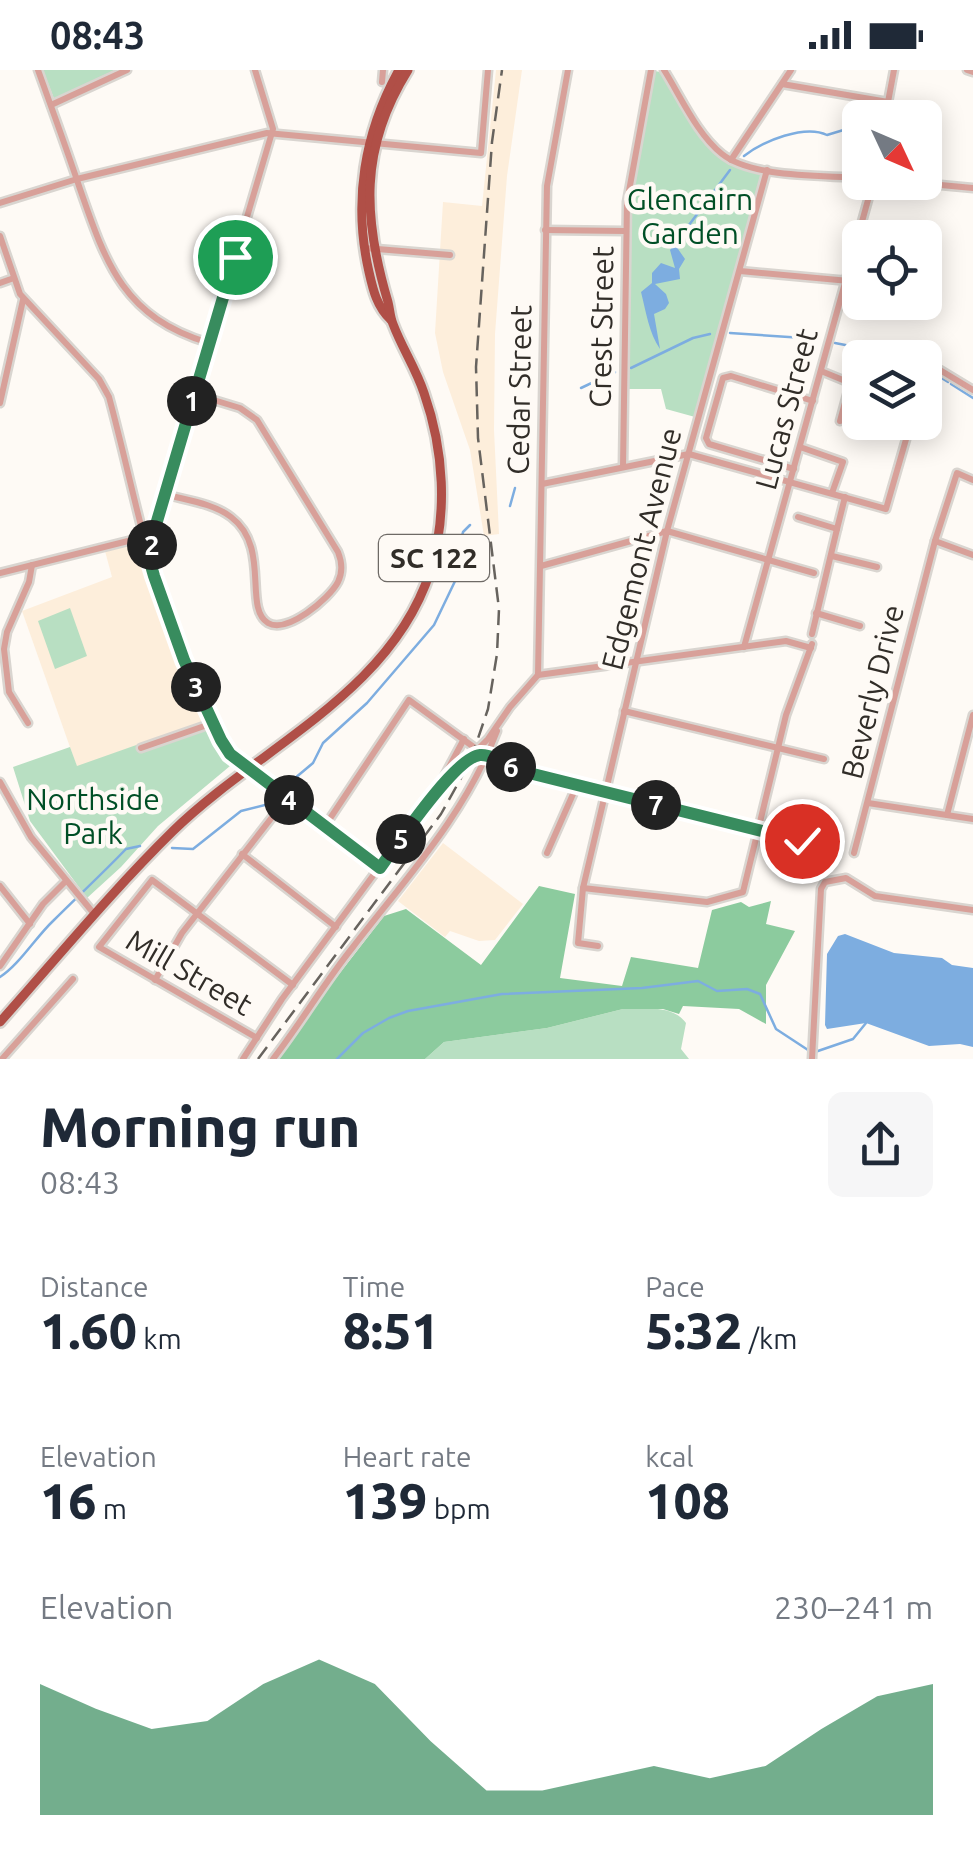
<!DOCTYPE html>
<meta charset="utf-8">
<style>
:root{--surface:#fff;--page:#f6f6f7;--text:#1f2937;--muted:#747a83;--accent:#388c5e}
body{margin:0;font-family:Ubuntu,sans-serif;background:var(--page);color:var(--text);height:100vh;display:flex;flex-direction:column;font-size:38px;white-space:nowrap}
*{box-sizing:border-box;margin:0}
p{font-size:32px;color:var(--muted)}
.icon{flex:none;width:55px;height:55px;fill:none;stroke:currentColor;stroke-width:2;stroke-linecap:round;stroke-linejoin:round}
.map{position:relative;height:989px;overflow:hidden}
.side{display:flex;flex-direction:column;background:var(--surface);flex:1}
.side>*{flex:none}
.needle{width:65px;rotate:134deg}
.fabs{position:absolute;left:842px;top:30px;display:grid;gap:20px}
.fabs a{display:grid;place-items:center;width:100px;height:100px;border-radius:15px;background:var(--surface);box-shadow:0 5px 25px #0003;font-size:50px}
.pin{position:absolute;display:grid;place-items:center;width:85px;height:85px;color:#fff;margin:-42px;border:5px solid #fff;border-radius:50%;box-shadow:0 2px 10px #0007}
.km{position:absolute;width:50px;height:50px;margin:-25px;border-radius:50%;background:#222;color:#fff;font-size:28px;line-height:50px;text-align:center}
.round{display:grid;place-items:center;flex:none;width:105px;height:105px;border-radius:15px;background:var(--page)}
.headline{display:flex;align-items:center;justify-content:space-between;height:170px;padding:0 40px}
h1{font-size:55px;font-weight:800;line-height:75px}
.figures{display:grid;grid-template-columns:repeat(3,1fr);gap:15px;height:170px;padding:10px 40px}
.figures div{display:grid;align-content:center}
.figures b{font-size:50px;font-weight:800}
.figures small{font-size:28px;font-weight:400}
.figures p{font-size:28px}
.chart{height:280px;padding:20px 40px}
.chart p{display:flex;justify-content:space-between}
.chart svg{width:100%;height:180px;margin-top:10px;fill:var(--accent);opacity:.7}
.status{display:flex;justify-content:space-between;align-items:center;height:70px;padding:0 50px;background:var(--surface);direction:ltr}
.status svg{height:28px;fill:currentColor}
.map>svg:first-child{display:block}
.built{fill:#fdeedb}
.green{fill:#b8dfc2}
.forest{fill:#8ccb9e}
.water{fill:#7dade0}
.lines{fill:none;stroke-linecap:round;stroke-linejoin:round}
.stream{stroke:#7dade0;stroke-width:2.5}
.minor-casing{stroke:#d9d5d0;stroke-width:11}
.major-casing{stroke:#d9d5d0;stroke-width:14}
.minor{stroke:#d8a099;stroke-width:6}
.major{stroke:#b04f47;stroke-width:9}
.rail{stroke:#67635e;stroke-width:2.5;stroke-dasharray:15 8;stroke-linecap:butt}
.route-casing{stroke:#fff;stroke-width:20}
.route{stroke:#388c5e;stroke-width:12}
.labels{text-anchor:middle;stroke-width:9;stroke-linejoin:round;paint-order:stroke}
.shield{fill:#fefaf5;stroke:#6e6a66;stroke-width:2.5}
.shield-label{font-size:28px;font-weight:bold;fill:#312d28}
.park-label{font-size:30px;fill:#004f26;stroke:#fefaf5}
.street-label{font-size:30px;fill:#312d28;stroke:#fefaf5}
</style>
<div class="status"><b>08:43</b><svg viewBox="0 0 49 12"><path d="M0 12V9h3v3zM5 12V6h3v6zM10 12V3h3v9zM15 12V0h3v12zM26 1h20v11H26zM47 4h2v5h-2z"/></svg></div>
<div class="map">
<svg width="973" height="989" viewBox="0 0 973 989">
<rect width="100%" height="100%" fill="#fefaf5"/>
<g class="built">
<path d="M496,0H522L507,106L495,264L494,360L499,464L484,466L470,380L443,302L435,263L443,132L482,136Z"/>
<path d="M140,473L148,511L207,650L77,697L22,541L112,507L105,481Z"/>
<path d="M443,773L523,834L495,870L479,871L450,861L445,867L398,831Z"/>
</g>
<g class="green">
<path d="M43,0H115L54,29Z"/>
<path d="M655,1L660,2C678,30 696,74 726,92C738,99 751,101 763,105L695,347L666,339L661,319H628L630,133Z"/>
<path d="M70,538L87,586L55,599L38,551Z"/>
<path d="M207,650L230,696L158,756L121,797L87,828L30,751L13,697L70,677L77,696Z"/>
<path d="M623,939C645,939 672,934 686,953L681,979L689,989H425L444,972L547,958Z"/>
</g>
<path class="forest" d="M539,816L575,824L560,908L622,916L631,887L698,898L712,840L741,832L749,837L771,831L766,854L795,861L766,915V954L739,939L683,936L679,944L663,939H623L547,958L444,972L425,989H278L329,917L384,846L406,839L481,895Z"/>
<g class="water">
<path d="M686,159L678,179L685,189L679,199L680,209L655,214L666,224L669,233L665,239L654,244L660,279C649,263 646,242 641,222L652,213V203L661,193L675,198L670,180Z"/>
<path d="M845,864L894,883L942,888L952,895L973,898V977L960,974L929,976L866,953L827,959L825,955L827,884L838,866Z"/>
</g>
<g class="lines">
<g class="stream">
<path d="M744,86C763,71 805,54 827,65L860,55"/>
<path d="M686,159L730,100"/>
<path d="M730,263L819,269"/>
<path d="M835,273L871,280"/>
<path d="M892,283L903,288"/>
<path d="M631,298L693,268L710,264"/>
<path d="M925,298L948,312"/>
<path d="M951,314L973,328"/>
<path d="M581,318L615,302"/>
<path d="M510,436L515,418"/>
<path d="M282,719L313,693L323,673L367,633L434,555L457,507L460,474L463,462L470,455"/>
<path d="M172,778L193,779L241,741L273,733L278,726"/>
<path d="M0,907C19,895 36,867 53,851C77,827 102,804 126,779L140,776"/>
<path d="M815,982L853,969L866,953"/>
<path d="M337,989L363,963L389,948L408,941L502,924L642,918L698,911L717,921L747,919L760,924L776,959L808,980"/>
</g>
<defs>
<g id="minor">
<path d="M38,0C52,39 66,77 79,116C106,194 123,247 209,273"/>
<path d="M664,0C681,27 697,64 722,84C752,108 822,105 860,108"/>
<path d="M967,0L973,2"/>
<path d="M382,12L383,0"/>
<path d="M782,14L888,32"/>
<path d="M51,35L127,0"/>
<path d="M885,48L894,0"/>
<path d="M731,90L791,0"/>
<path d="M909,112L973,118"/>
<path d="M0,133L77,109L267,63L481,83L488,0"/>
<path d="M545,160L625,161"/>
<path d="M0,166L20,224L99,309L109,327C141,445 161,582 230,684L379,798"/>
<path d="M365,178L450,185"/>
<path d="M740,201L860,212"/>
<path d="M0,213L14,208"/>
<path d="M925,218H931"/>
<path d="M888,276L919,288"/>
<path d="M925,291L973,320"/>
<path d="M821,301L860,317"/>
<path d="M0,333L23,230"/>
<path d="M840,351L850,314"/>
<path d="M800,377L843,392L832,423"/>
<path d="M623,397L627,132L651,0"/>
<path d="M794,399L709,374L706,368L723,308L731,306L813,331"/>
<path d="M542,414L689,384L886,439L911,352"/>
<path d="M164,424C185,430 213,433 231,447C271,477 243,538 268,553C287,564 329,529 338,512C343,502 342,492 338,482L257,350L240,338L194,324"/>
<path d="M798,447L837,459L845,427"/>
<path d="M935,471L973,485"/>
<path d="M151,485L155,458"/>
<path d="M832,486L877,497"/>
<path d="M541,496L667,461L814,503"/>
<path d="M0,503L144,467L155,458L273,59L255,0"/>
<path d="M816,543L860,556"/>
<path d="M812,564L837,459"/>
<path d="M744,577L873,112"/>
<path d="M538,605L786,571L811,578"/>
<path d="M624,641L824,689"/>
<path d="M28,653L9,622L4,579L7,562L29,512L32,495"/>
<path d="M141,678L213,653"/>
<path d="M0,712L31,767L95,845"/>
<path d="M441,712L464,669"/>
<path d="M434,723L488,669L510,637L538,605L547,116L568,0"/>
<path d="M868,733L973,749"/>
<path d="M947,745L973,645"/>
<path d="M325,756L409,630L486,686L517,700L802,771"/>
<path d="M547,783L577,715"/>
<path d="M854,783L935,471L957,403L973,410"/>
<path d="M242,784L336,857"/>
<path d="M0,816L30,854"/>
<path d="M583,818L707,832L743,822L786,645L812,574"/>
<path d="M598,876L578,873L583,818L667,461L767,100"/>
<path d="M0,896L43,834L66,811"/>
<path d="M155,910L182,863L287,728"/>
<path d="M257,968L99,877L152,810L293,915"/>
<path d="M2,989L73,909"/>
<path d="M243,989L282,929L434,723"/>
<path d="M273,989C301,953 324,913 353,877C407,807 465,745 497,661"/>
<path d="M812,989L821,819L825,812L846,808L875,826L973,840"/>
</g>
<g id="major">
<path d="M391,250C377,237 373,220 369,202C353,132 364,63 399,0"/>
<path d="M0,952C57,888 112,821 173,761C259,677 390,624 430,502C448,444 444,380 424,323C416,299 402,278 393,254C390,247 390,240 388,232C363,148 359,78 408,0"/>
</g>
</defs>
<use href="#minor" class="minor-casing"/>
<use href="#major" class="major-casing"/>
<use href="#minor" class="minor"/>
<use href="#major" class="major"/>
<path class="rail" d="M258,989L441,744L470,692L488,639L497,584L499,539L478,368L476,297L492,72L502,0"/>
</g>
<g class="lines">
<defs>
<path id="route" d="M235,187L155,458L150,492L154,506L184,590L221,670L230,684L380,798C396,776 455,687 480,685C492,684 507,695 517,700L802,771"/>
</defs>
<use href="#route" class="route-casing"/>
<use href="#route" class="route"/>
</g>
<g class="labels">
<rect class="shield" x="379" y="465" width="110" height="46" rx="8"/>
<g class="shield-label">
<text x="434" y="498">SC 122</text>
</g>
<g class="park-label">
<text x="690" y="140">Glencairn<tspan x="690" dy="34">Garden</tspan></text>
<text x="93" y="740">Northside<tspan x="93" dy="34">Park</tspan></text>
</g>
<g class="street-label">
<text transform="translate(602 257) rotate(-89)" y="10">Crest Street</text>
<text transform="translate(520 320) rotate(-89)" y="10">Cedar Street</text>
<text transform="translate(787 339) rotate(-75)" y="10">Lucas Street</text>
<text transform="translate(642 479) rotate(-76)" y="10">Edgemont Avenue</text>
<text transform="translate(873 622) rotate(-76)" y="10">Beverly Drive</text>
<text transform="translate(189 903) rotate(30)" y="10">Mill Street</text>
</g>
</g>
</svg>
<div class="fabs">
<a><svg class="needle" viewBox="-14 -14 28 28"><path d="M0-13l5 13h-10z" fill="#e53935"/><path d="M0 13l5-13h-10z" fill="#747a83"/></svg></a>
<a><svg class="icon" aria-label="locate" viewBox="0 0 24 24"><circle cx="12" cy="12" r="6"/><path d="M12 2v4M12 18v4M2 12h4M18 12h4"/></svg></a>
<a><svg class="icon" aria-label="layers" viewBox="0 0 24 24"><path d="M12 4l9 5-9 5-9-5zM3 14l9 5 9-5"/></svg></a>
</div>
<div class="pin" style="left:235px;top:187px;background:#1e9e55"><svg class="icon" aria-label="arrive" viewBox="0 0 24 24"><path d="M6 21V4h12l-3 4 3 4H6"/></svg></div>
<div class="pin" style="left:802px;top:771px;background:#d93025"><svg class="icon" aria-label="check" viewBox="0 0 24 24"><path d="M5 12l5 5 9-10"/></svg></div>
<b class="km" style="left:192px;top:331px">1</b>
<b class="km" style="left:152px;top:475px">2</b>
<b class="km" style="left:196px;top:617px">3</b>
<b class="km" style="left:289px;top:730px">4</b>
<b class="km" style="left:401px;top:769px">5</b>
<b class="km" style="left:511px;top:697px">6</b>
<b class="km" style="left:656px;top:735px">7</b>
</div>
<section class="side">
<div class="headline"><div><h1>Morning run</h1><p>08:43</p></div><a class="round"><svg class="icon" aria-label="share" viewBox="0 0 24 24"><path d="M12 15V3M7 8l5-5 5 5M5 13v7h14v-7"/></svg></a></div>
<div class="figures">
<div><p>Distance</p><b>1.60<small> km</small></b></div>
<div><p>Time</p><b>8:51</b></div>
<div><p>Pace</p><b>5:32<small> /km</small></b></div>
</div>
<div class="figures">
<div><p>Elevation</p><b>16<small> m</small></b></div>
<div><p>Heart rate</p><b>139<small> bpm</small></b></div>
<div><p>kcal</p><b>108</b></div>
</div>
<div class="chart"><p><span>Elevation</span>230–241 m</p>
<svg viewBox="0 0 160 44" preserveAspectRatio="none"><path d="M0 44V12L10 18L20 23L30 21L40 12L50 6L60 12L70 26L80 38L90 38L100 35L110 32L120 35L130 32L140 23L150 15L160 12V44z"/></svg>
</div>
</section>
